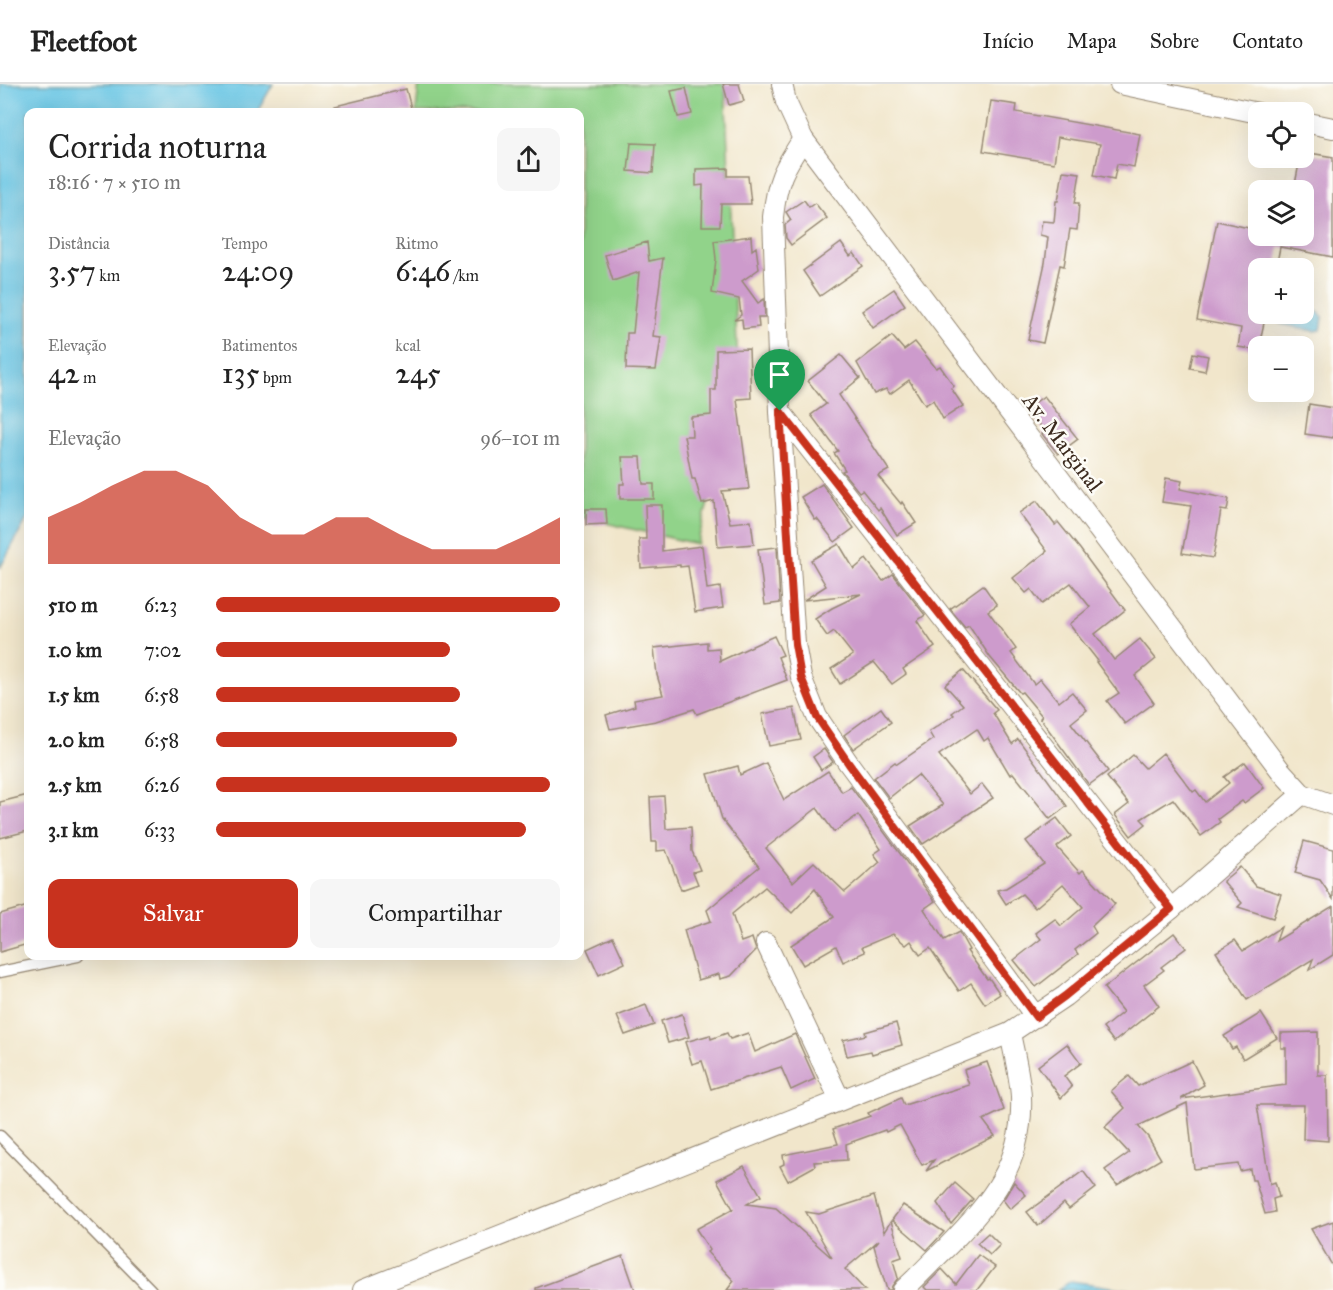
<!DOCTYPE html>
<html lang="pt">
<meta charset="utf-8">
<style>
:root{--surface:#fff;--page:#f6f6f6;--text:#222;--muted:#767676;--line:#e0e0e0;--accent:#c8321e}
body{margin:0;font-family:"IM FELL Great Primer",serif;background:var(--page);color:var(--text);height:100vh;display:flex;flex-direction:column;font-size:22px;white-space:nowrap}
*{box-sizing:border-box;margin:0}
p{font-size:20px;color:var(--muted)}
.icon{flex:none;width:33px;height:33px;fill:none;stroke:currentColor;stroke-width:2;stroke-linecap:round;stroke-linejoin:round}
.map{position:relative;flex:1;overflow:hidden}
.panel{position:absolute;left:24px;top:24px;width:560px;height:852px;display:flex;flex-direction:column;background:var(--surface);border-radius:12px;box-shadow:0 6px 24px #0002}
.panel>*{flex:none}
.controls{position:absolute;left:1248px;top:18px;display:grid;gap:12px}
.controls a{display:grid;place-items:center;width:66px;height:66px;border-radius:12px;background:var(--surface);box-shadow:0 6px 24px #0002;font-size:30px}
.pin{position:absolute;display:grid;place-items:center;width:51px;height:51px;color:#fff;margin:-62px -26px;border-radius:50% 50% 50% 0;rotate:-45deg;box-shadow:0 0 6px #0007}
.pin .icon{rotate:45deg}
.round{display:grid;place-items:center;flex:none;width:63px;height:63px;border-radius:12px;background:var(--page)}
.headline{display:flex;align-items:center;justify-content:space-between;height:102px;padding:0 24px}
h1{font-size:33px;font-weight:600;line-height:45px}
.figures{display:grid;grid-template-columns:repeat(3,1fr);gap:9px;height:102px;padding:6px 24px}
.figures div{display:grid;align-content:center}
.figures b{font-size:30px;font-weight:600}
.figures small{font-size:16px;font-weight:400}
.figures p{font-size:16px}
.chart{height:168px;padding:12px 24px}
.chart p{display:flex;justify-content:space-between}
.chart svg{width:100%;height:108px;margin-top:6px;fill:var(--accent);opacity:.7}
.button{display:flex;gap:12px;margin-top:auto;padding:12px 24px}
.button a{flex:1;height:69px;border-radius:12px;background:var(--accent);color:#fff;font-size:24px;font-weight:600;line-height:69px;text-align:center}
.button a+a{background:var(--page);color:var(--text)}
ul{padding:0 24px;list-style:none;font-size:20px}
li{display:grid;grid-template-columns:96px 72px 1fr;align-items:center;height:45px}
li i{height:15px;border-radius:8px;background:var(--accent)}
header{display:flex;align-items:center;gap:36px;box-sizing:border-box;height:84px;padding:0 30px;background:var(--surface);border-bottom:2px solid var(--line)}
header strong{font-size:28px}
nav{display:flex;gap:33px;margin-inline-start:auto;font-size:21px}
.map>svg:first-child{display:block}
.green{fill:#91d38a;stroke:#667e54;stroke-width:1.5}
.water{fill:#66c5e4;stroke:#507881;stroke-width:1.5}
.building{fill:#cd9bcc;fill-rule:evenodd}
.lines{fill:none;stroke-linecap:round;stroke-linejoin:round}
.lane-casing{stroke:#968874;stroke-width:13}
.street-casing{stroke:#968874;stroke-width:22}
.lane{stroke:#fff;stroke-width:10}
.street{stroke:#fff;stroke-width:20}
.route-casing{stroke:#fff;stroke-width:12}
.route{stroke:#c8321e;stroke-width:8}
.labels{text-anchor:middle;stroke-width:5;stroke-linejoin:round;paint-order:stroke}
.street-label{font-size:22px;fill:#3b2a1e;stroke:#fdfcf7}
</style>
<header>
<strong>Fleetfoot</strong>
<nav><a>Início</a><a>Mapa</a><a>Sobre</a><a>Contato</a></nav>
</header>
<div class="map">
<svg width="1333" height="1206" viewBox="0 0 1333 1206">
<rect width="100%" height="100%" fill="#fdfcf7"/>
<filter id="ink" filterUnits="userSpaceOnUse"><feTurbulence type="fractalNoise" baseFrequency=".0167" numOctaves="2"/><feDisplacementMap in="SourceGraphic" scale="12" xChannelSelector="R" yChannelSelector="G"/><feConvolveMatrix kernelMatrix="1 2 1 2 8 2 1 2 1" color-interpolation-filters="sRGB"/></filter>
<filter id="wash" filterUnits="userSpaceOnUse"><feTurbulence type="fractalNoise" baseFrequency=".008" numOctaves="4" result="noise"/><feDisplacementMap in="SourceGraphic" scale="24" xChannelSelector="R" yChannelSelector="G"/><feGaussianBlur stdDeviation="1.35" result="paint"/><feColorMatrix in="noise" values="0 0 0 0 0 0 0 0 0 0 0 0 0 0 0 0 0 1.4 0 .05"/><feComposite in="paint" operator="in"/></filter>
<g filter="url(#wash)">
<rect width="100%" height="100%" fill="#f1e6cb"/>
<path class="green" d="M419,0H725L739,304L697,460L579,433V28H416Z"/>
<g class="water">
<path d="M0,0H273L257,28H28V433L0,484Z"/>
<path d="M1304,224L1318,228L1323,233L1321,246L1314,247L1281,240L1277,237V230H1304Z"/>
<path d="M1071,1197L1131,1206H1058Z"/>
</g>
<g id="blocks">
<g class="building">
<path d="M723,0H739L744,17L729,21Z"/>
<path d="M686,4L692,30L678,33L671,7Z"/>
<path d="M406,5L412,28H335V22Z"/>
<path d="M991,17L1017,21L1016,28L1140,50L1134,83L1117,80L1114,95L1094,91L1100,60L1058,53L1054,79L983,67Z"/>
<path d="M631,59L655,60L653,89L628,87Z"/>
<path d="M1304,68L1333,73V173L1280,163L1276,184H1258V230H1266L1258,266L1238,263L1241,244L1197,236L1217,137L1258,146V152H1304V106H1294L1300,74H1304Z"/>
<path d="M728,84V92H748L751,120H721L720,142H702L703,101L696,102V85Z"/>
<path d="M1063,87L1080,89L1075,119H1079L1077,146L1070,145L1064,182L1060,181L1043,259L1028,256L1045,179L1048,153L1040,151L1042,137L1054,138L1056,117H1058Z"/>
<path d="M804,116L809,123L815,119L827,134L791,161L786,154L785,141L791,136L786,128Z"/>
<path d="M751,152L752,166L756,163L759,185L742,197L758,219L764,215L765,233H758L759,243L743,245L742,235L734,236L741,231L739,215L712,209L716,175L714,157Z"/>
<path d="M647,158L649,177L663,174L653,252L661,253L656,286L626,285L627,249H633L639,188L613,197L605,171Z"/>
<path d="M841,159L850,172L854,169L863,182L820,212L803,187Z"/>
<path d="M894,205L905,221L873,244L862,227Z"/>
<path d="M892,252L904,266L915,258L936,284L940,282L954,302L951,304L963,322L943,335L933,316L925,321L909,296L890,310L886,305L874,310L857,279Z"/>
<path d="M749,265L751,314L737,315L749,405L722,407L730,439L751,437L754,460L718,463L714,417L702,420L695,395H692L684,352H692L691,333L711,331V306H716V266Z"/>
<path d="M1193,269L1208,272L1205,287L1190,284Z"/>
<path d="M841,271L860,294L839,311L889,386L878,392L901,420L902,418L916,439L897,451L880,424L878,426L862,406L859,408L842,387L845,386L834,369L838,367L811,331L826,320L808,297Z"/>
<path d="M1044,312L1078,355L1058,370L1042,350L1045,348L1028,324Z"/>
<path d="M1309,320L1333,324V354L1305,350Z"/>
<path d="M622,373H641L643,400H654V415H620V400H624Z"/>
<path d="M1166,394L1182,397L1180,405L1229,415L1227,427L1221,426L1213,474L1182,469L1191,422L1162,418Z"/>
<path d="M822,400L854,444L835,458L817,435L815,436L801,413Z"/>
<path d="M1037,417L1055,441L1058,438L1080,465L1125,526L1095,550L1114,576L1140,555L1156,575L1135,592L1154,619L1125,640L1107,617L1119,609L1096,578L1098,577L1069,540L1090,523L1071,499L1042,520L1031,505L1026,509L1013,494L1047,467L1019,429Z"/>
<path d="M645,421H662V467L702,462L707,505L720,503L723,524L695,528L688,482L680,483V481L641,484L639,455H646Z"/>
<path d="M586,425H606L607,440L586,441Z"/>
<path d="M839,460L854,485L866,475L883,497L893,490L925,531L917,537L935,563L903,585L906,590L892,600L874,578L840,600L831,585L853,571L834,547L827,552L815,535L832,524L861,510L804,516L826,502L811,476Z"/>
<path d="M777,463L780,519L765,521L758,465Z"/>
<path d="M983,501L997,521L988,527L1016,565L1011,569L1034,600L1040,595L1059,618L1072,608L1087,626L1071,639L1108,687L1089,701L1040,634L1042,632L1022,608L1020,609L990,573L969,541L965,543L950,525Z"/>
<path d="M774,552L783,571L778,573L787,596L697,630L694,625L656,637L610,645L606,631L635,622L634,616L663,611L657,591L654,564L707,558V565L719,564L720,577Z"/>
<path d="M963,586L997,626L993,629L1012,660L1018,655L1067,722L1050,735L1013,689L1010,691L988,654L984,657L977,645L939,671L970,710L982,700L993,714L923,760L910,742L943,721L918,691L889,714L874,694L895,678L897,680L933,655L929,648L954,631L952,629L963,621L945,601Z"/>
<path d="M794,624L801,656L769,662L762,630Z"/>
<path d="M881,624L891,638L853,665L844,651Z"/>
<path d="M824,665L833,678L821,686L813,673Z"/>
<path d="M1163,669L1193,708L1196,706L1205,718L1229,699L1224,693L1245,678L1264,704L1244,719L1242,717L1218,735L1220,738L1201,752L1173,715L1141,735L1146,740L1131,752L1115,731L1129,720L1107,693L1133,671L1145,684Z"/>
<path d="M766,679L784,716L828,687L842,708L851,703L935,817L924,825L944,856L959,848L969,866L967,867L987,895L989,894L1000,910L985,920L971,899L959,907L930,864L920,871L911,857L906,861L893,850L862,863L865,868L843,878L836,862L803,881L791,861L834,833L815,805L792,829L765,803L732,830L741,858L752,854L756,866L731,892L720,895L719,890L698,896L684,846L711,837L707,826L759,783L722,735L708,690L738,682L740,691ZM817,724L834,748L858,731L881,765L874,770L880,778L845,808L814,778L793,798L766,764Z"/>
<path d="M28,711V747L0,754V718Z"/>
<path d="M664,712L666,745L691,743L692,767L700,786L693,788L698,800L681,806L666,766L657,767V758H652L650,713Z"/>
<path d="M1057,734L1071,752L1057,763L1080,789L1083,786L1115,820L1092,842L1096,849L1075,866L1078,870L1036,903L1014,876L1041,855L1036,849L1055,835L1061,842L1083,823L1063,800L1035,824L1022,810L1006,820L997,806L1006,804L1044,780L1026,757Z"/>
<path d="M1304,757L1333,765V815L1320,796L1295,789Z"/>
<path d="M1240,783L1256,802L1281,810L1273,834L1238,823L1242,819L1223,797Z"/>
<path d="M28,822V860L0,868V830Z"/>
<path d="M1333,822V871L1309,886L1313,875L1247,916L1216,868L1235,856L1243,867L1281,843L1276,857Z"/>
<path d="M1174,849L1186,864L1161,883L1164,886L1144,901L1159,922L1114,958L1103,944L1123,928L1104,904Z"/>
<path d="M613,853L625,879L599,891L587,865Z"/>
<path d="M646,921L654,941L625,951L617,932Z"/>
<path d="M1261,929L1277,954L1243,975L1236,963L1232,965L1224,952Z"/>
<path d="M682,930L689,953L668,959L661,937Z"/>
<path d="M896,939L902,961L872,970L871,967L847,972L843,956L866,951L865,948Z"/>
<path d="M1318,948V991H1327L1328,1057L1303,1055L1304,1021H1257L1270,1100L1275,1098L1279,1113L1273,1115L1275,1128L1265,1130L1255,1096H1252L1250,1085L1240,1087L1238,1080L1194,1085L1187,1019L1138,1042L1148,1053L1161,1075L1117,1101L1105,1086L1129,1069L1105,1043L1125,1024L1111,1007L1129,992L1138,1002L1192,977L1204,1001L1181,1015L1286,1001V964H1281V949Z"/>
<path d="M727,949L730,955L748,949L755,968L795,950L815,995L791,1006L781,983L711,1005L702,977L692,980L685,958L710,951L711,955Z"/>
<path d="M1067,960L1081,979L1064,992L1072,1003L1061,1014L1038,982Z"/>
<path d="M987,978L1004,1026L983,1036L995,1052L926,1087L934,1076L922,1081L900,1041L886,1048L885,1046L846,1060L847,1076L814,1078L815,1082L788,1097L780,1082L784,1080L783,1071L838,1060L833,1045L870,1032L868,1029L901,1014L904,1021L969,1001L964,986Z"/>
<path d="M744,1082L761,1112L747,1120L776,1124L832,1174L806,1128L819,1130L874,1112L884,1148L891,1137L902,1173L893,1176L898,1194L892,1202L891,1206H887L874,1162L879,1156L845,1185L865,1206H727L734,1197L707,1168L710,1166L696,1145L733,1125L717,1096Z"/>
<path d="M1083,1087L1096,1104L1069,1125L1064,1119L1038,1142L1027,1128Z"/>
<path d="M1014,1098L1026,1111L1010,1125L1003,1116Z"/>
<path d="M955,1099L973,1115L951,1140L937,1119Z"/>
<path d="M903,1121L944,1148L927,1166L892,1136Z"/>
<path d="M1333,1137V1183L1311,1145Z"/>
<path d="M988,1149L1000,1161L990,1171L977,1159Z"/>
<path d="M978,1171L995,1183L977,1206H927L924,1203L942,1185L956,1200Z"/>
<path d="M623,1172L635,1206H536V1204Z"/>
</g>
</g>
</g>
<g filter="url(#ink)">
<use href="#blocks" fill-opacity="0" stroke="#968874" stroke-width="1.5"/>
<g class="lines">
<defs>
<g id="lane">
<path d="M0,888L78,872"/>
<path d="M0,1052L151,1206"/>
</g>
<g id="street">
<path d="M782,0L786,18L803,55L1281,687L1302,710L1333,721"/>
<path d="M1120,0L1258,29"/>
<path d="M1304,38L1333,44"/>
<path d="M803,55C783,86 777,96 773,133L780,327L795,560L801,593L817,633L849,680L1036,933"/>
<path d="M780,327L1171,825"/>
<path d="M766,859L840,1016"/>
<path d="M363,1206L1010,949L1065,912L1171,825L1302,710"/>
<path d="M903,1206C918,1193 931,1178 946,1164C990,1120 1024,1079 1021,1013C1020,992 1014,970 1010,949"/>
</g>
</defs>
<use href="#lane" class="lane-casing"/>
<use href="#street" class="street-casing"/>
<use href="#lane" class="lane"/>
<use href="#street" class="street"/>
</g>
</g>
<g class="lines" filter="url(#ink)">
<defs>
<path id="route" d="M780,327L1171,825L1065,912L1036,933L849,680L817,633L801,593L795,560Z"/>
</defs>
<use href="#route" class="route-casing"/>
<use href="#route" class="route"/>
</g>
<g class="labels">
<g class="street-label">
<text transform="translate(1063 358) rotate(53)" y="8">Av. Marginal</text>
</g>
</g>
</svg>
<div class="controls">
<a><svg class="icon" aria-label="locate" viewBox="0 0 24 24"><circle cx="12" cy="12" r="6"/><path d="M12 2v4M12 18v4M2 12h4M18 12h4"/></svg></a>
<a><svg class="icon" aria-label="layers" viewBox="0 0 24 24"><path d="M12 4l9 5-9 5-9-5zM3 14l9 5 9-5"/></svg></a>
<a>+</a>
<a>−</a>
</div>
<div class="pin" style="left:780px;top:327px;background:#1e9e55"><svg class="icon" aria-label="arrive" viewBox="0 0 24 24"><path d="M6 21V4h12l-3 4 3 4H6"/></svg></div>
<section class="panel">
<div class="headline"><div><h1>Corrida noturna</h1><p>18:16 · 7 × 510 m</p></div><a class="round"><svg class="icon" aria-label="share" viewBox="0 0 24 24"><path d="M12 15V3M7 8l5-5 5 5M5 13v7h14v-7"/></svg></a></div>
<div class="figures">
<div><p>Distância</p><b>3.57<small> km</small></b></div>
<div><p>Tempo</p><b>24:09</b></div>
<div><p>Ritmo</p><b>6:46<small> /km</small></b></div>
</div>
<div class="figures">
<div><p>Elevação</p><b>42<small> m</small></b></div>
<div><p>Batimentos</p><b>135<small> bpm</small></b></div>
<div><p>kcal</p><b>245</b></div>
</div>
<div class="chart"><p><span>Elevação</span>96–101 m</p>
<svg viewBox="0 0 160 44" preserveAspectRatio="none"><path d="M0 44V25L10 19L20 12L30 6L40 6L50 12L60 25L70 32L80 32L90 25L100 25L110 32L120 38L130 38L140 38L150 32L160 25V44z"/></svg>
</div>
<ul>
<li><b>510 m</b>6:23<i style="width:100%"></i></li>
<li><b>1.0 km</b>7:02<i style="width:68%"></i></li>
<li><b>1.5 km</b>6:58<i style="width:71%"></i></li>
<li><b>2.0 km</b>6:58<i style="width:70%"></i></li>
<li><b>2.5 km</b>6:26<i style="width:97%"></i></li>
<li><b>3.1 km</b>6:33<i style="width:90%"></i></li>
</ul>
<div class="button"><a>Salvar</a><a>Compartilhar</a></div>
</section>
</div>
